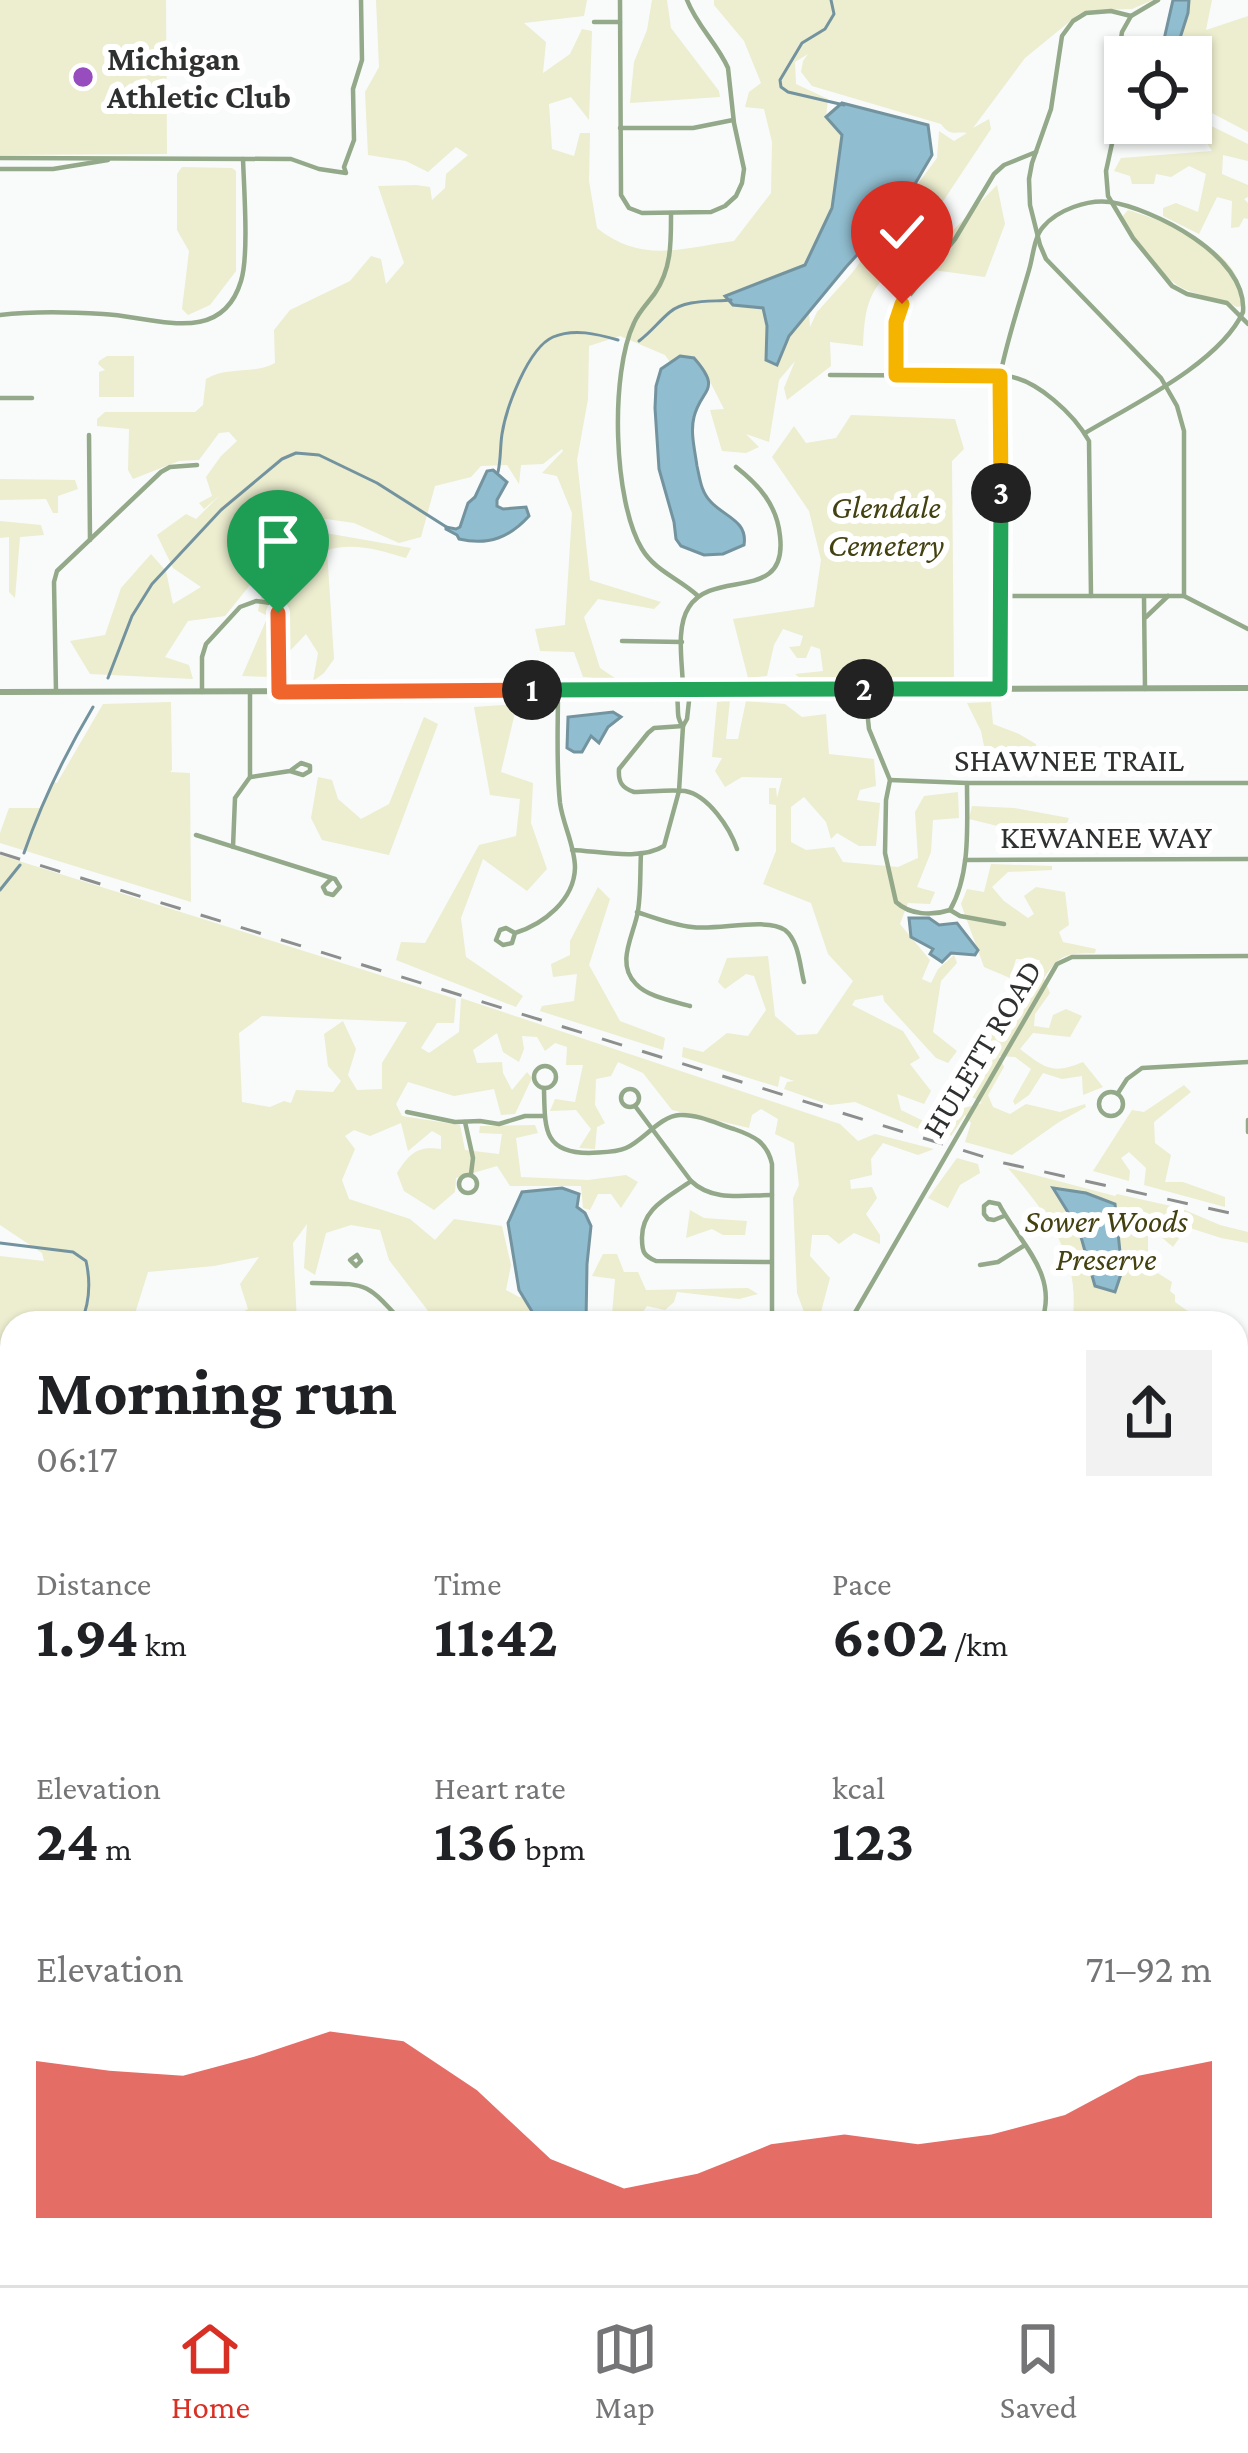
<!DOCTYPE html>
<meta charset="utf-8">
<style>
:root{--surface:#fff;--page:#f2f2f2;--text:#202124;--muted:#757577;--line:#e0e0e0;--accent:#d93025}
body{margin:0;font-family:"Crimson Pro",serif;background:var(--page);color:var(--text);height:100vh;display:flex;flex-direction:column;font-size:45px;white-space:nowrap}
*{box-sizing:border-box;margin:0}
p{font-size:39px;color:var(--muted)}
.icon{flex:none;width:66px;height:66px;fill:none;stroke:currentColor;stroke-width:2;stroke-linecap:round;stroke-linejoin:round}
.map{position:relative;flex:1;overflow:hidden}
.side{position:absolute;left:0px;top:1311px;width:1248px;height:975px;display:flex;flex-direction:column;background:var(--surface);border-radius:36px 36px 0 0;box-shadow:0 3px 9px #0004}
.side>*{flex:none}
.buttons{position:absolute;left:1104px;top:36px;display:grid;gap:24px}
.buttons a{display:grid;place-items:center;width:108px;height:108px;border-radius:0px;background:var(--surface);box-shadow:0 3px 9px #0004;font-size:60px}
.pin{position:absolute;display:grid;place-items:center;width:102px;height:102px;color:#fff;margin:-123px -51px;border-radius:50% 50% 50% 0;rotate:-45deg;box-shadow:0 0 12px #0007}
.pin .icon{rotate:45deg}
.km{position:absolute;width:60px;height:60px;margin:-30px;border-radius:50%;background:#222;color:#fff;font-size:33px;line-height:60px;text-align:center}
.round{display:grid;place-items:center;flex:none;width:126px;height:126px;border-radius:0px;background:var(--page)}
.summary{display:flex;align-items:center;justify-content:space-between;height:204px;padding:0 36px}
h1{font-size:66px;font-weight:700;line-height:90px}
.metrics{display:grid;grid-template-columns:repeat(3,1fr);gap:18px;height:204px;padding:12px 36px}
.metrics div{display:grid;align-content:center}
.metrics b{font-size:60px;font-weight:700}
.metrics small{font-size:33px;font-weight:400}
.metrics p{font-size:33px}
.chart{height:336px;padding:24px 36px}
.chart p{display:flex;justify-content:space-between}
.chart svg{width:100%;height:216px;margin-top:12px;fill:var(--accent);opacity:.7}
.tabs{display:flex;justify-content:space-around;align-items:center;height:168px;border-top:3px solid var(--line);background:var(--surface);font-size:33px;color:var(--muted)}
.tabs a{display:grid;justify-items:center;gap:6px}
.tabs .current{color:var(--accent)}
.map>svg:first-child{display:block}
.green{fill:#ededd0;fill-rule:evenodd}
.water{fill:#90bdcf;stroke:#73939f;stroke-width:3}
.lines{fill:none;stroke-linecap:round;stroke-linejoin:round}
.stream{stroke:#73939f;stroke-width:3}
.minor{stroke:#93a989;stroke-width:4.5}
.tertiary{stroke:#93a989;stroke-width:6}
.rail{stroke:#8d8f8e;stroke-width:3;stroke-dasharray:21 21;stroke-linecap:butt}
.split-1-casing{stroke:#fff;stroke-width:24}
.split-2-casing{stroke:#fff;stroke-width:24}
.split-3-casing{stroke:#fff;stroke-width:24}
.split-4-casing{stroke:#fff;stroke-width:24}
.split-1{stroke:#f0652b;stroke-width:15}
.split-2{stroke:#22a559;stroke-width:15}
.split-3{stroke:#22a559;stroke-width:15}
.split-4{stroke:#f5b400;stroke-width:15}
.poi-dot{fill:#984dbf;stroke:#fff;stroke-width:4.5}
.labels{text-anchor:middle;stroke-width:12;stroke-linejoin:round;paint-order:stroke}
.poi-label{font-size:33px;font-weight:bold;fill:#2f3130;stroke:#fff;text-anchor:start}
.park-label{font-size:33px;font-style:italic;fill:#434110;stroke:#fff}
.street-label{font-size:33px;fill:#2f3130;stroke:#fff}
</style>
<div class="map">
<svg width="1248" height="2285" viewBox="0 0 1248 2285">
<rect width="100%" height="100%" fill="#f8fbfa"/>
<g class="green">
<path d="M0,0H166L167,154L0,155Z"/>
<path d="M376,0H587L584,16L524,23L546,42L543,73L570,54L582,29L592,31L589,120L571,97L549,104L552,149L574,156L580,133H590L589,181L597,228C641,264 682,248 734,241L771,193L772,142L764,109L745,107L749,92L761,83L744,41L714,5V0H1153L1132,9L1096,10L1079,14L1025,58L973,128L989,119L991,129L914,245L932,252L997,185L1005,224L985,277L918,268L904,257C870,290 865,299 863,346L830,342L831,366L787,400L784,388L795,361L779,380L769,442L746,434L759,447L746,453L722,451L710,410L724,409L703,368L680,356L670,362L665,355L620,336L589,346L588,399L577,460L590,580L661,602L654,609L598,599L584,617L600,668L618,680L583,677L574,652L540,651L535,629L565,625L572,513L557,476L542,473L563,451L562,449L543,464L521,465L519,484L507,465L481,466L471,477L435,486L421,537L399,543L354,523L326,519L307,525L281,547H274L283,520L280,516L262,551L266,564L302,537L320,532L411,548L406,558C380,550 354,542 327,550L334,659L324,673L313,681L318,653L306,634L286,655L273,677L242,676L268,616L258,611L262,593L254,580L225,616L188,621L165,657L189,665L193,679L90,674L70,641L105,635L121,588L151,554L166,571L173,604L201,587L173,568L157,535L186,514L196,519L220,495L204,509L199,503L212,496L206,477L221,456L237,441L229,432L219,433L199,460L179,461L133,479L128,470L129,429L97,426V419L105,412H195L203,405L206,379C227,366 253,375 275,363L274,330L290,310L350,281L371,256L381,259L386,284L404,263L378,186L416,185L430,187L432,200L445,188L446,174L468,155L456,147L428,172L406,161L368,155L365,92L379,67ZM808,54L803,61L801,72L812,86L941,124C950,137 956,131 967,133L954,141L939,131L937,158L852,273L817,312L810,327L809,314L766,360L767,326L763,308L726,296L805,265L832,208L842,135L826,117L828,99L796,84L795,62Z"/>
<path d="M652,0H667L671,28L719,91L720,97L630,103L634,62L647,30Z"/>
<path d="M1189,0H1212L1206,30L1248,16V132L1191,102V57H1174L1188,13Z"/>
<path d="M1191,116L1248,144V161L1223,155L1222,174L1248,185V197L1244,199L1248,203V219L1244,218L1239,227L1231,228L1232,201L1217,197L1199,234L1163,216V208L1176,203L1198,212L1206,174L1189,166L1171,177L1156,174L1154,184H1132L1130,176L1114,171L1121,158L1212,151L1200,132L1192,139L1155,132L1152,123H1191Z"/>
<path d="M182,167L232,168L236,171V271L210,305L188,315L182,309L189,251L177,230V174Z"/>
<path d="M1128,210C1169,223 1248,251 1242,306L1237,307C1219,297 1200,297 1182,288C1157,274 1141,244 1124,221L1123,216Z"/>
<path d="M107,356H134V397H99V372L105,370L98,364L99,361Z"/>
<path d="M851,415L955,419L964,449L952,461L954,683H828L827,677L801,679L795,674L823,671L820,649L811,646L806,658H797L789,647L800,646L803,636L783,629L774,645L767,676L748,678L733,619L814,607L821,560L809,511L772,457L794,426L806,443L836,438Z"/>
<path d="M0,479L75,480L78,489L58,496V513H53L46,499L0,500Z"/>
<path d="M0,521L41,525L44,535L20,537L15,598L9,592V537L0,538Z"/>
<path d="M730,700L726,739H738L746,701L785,704L802,717L826,714L829,754L874,759L876,786L860,790L857,800L880,803L876,846H859L837,833L831,839L826,822L804,797L791,807V842L806,850L834,847L843,862L898,867L918,858L915,812L924,796L958,792L959,818L933,820L931,852L917,887L935,892L930,904L908,903L900,924L930,960L922,979L931,983L938,969L954,955L957,963L941,981L933,1032L957,1051L948,1063L936,1058L884,1001L883,995L855,1000L852,1005L903,1031L920,1058L910,1064L931,1091L924,1104L897,1094L901,1110L938,1128L933,1135L855,1102L830,1105L784,1089L787,1082L794,1081L780,1076L778,1087L682,1057L683,1047L703,1052L727,1033L748,1036L766,1010L754,976L746,974L725,989L718,982L727,958L768,956L775,1016L797,1035L817,1034L853,981L828,954L811,903L763,884L776,851V805L769,804V788H776L777,798L782,778L742,777L725,787L715,771L722,758L712,757L717,702Z"/>
<path d="M171,702L172,770L170,772L190,773L191,902L0,843V833L9,808H40L52,781L57,783L103,704Z"/>
<path d="M991,702L993,724L1019,734L1036,744L1037,755L1000,758L984,746L981,731L967,703Z"/>
<path d="M517,704L501,772L533,783L531,823L547,869L527,891L483,859L461,918L466,957L523,996L516,1007L396,960L401,942L425,943L479,845L516,836L520,799L490,795L474,707Z"/>
<path d="M424,717L438,724L389,855L322,840L311,818L318,777L332,780L338,799L361,819L389,804Z"/>
<path d="M972,806L1014,808L1069,818L1066,826L1014,830L969,819Z"/>
<path d="M0,855L456,999L454,1023H437L421,1048L429,1053L459,1032L461,998L840,1124L858,1141L875,1134L934,1149L918,1155L883,1143L871,1159L872,1175L850,1180L851,1189L872,1187L877,1198L866,1214L880,1235V1244L854,1233L839,1244L828,1235H812L810,1256L830,1278L818,1323L807,1320L797,1293L793,1198L799,1185L794,1143L775,1134L778,1119L761,1109L752,1115L749,1128L672,1110L643,1073L618,1062L611,1076L596,1079L595,1105L605,1123L597,1127L595,1149L579,1148L591,1129L576,1110L550,1111L555,1099L575,1102L583,1065H566L567,1047L555,1043L545,1051L537,1037L522,1036L524,1049L519,1062L503,1052L497,1033L473,1050L477,1063L502,1062L503,1073L512,1090L527,1072L532,1078L515,1114L501,1115L494,1089L454,1096L408,1082L396,1104L402,1116L460,1125L465,1150L499,1154L502,1134L479,1133L480,1126L535,1125L538,1133L516,1138L521,1177L588,1180L626,1175L638,1182L621,1208L611,1194H598L590,1210L583,1208L581,1186H510L497,1166L456,1178L455,1192L434,1210L404,1191L397,1173C410,1153 417,1146 441,1149V1136L432,1131L408,1151L401,1123L370,1136L354,1130L345,1136L355,1149L342,1180L349,1199L410,1219L435,1240L454,1219L502,1226L511,1265L506,1290L519,1297L545,1295L546,1323H458L453,1317L432,1316L389,1260L380,1230L351,1225L326,1233L315,1275L304,1268L307,1224L293,1243L297,1323H222L248,1309L240,1284L259,1257L214,1266L148,1272L132,1323H12V2274H425L422,2285H0V1256L44,1261L42,1253L0,1225ZM262,1016L407,1022L382,1063V1089L357,1090L348,1075L356,1049L343,1021L324,1034L328,1066L341,1081L333,1092L296,1090L291,1103L284,1101L270,1107L242,1102L239,1033Z"/>
<path d="M991,864L1052,866V870L1008,872L992,887L1004,901L1028,918L1034,914L1024,896L1036,887L1065,892L1069,925L1059,932L1063,942L1096,949L1095,953C1066,954 1061,953 1044,978L1050,993L1035,1014L1034,1026L1049,1028L1053,1015L1066,1009L1082,1016L1070,1037L1033,1033L1020,1049C1045,1068 1052,1075 1083,1062L1103,1087L1083,1095L1082,1076L1062,1079L1043,1073L1029,1095L1015,1105L1013,1101L1031,1069L1015,1057L999,1056L1004,1067L988,1095L993,1107L1010,1114L1026,1104L1060,1112L1085,1104L1086,1107L1059,1122L1012,1155L965,1142L971,1123L965,1115L951,1136L947,1131L957,1110L982,1103L969,1095L993,1047L985,1029L1012,998L1032,982L1040,960L1016,959L1010,978L984,967L961,904L967,889L984,892Z"/>
<path d="M598,887L610,899L589,965L620,1021L665,1038L663,1050L540,1011L542,1006L574,1001L577,974L553,977L551,964L570,955V941Z"/>
<path d="M1184,1085L1191,1092L1154,1122L1155,1143L1171,1155L1165,1182H1183L1225,1197V1207L1144,1185L1146,1168L1129,1152L1121,1158L1130,1171L1129,1181L1093,1171L1132,1110L1144,1112Z"/>
<path d="M957,1158L978,1164L980,1173L960,1185L948,1208L928,1198Z"/>
<path d="M1008,1168L1115,1196L1117,1194L1180,1208L1220,1225L1248,1232V1243L1221,1238L1187,1227L1173,1247L1152,1229L1148,1234V1267L1172,1282L1170,1291L1175,1295V1302L1202,1321L1185,1323L1176,1316V1323H1072C1082,1258 1048,1215 1008,1168Z"/>
<path d="M690,1210L704,1218L747,1221L745,1235H723L712,1229L686,1238Z"/>
<path d="M603,1254H617L624,1272H638L646,1290L748,1288L758,1294L739,1299L677,1292L674,1302L665,1310L647,1306L637,1320L640,1323H593V1315H612L615,1279L592,1276Z"/>
<path d="M1248,1439V1752H1236V1442Z"/>
<path d="M818,2274H921L923,2285H791L799,2279Z"/>
</g>
<g class="water">
<path d="M1173,0H1189L1188,13L1174,57H1160Z"/>
<path d="M842,103L928,125L932,155L902,206L846,267L789,336L777,365L766,360L767,326L763,308L733,305L725,296L805,265L832,208L842,135L826,117Z"/>
<path d="M680,356L694,358C723,391 701,388 694,417C690,432 695,451 697,466C700,479 701,492 711,502C725,517 748,521 744,545L723,554L704,555L681,546L676,539L674,522L659,469L655,408L656,386L661,369Z"/>
<path d="M493,470L507,482L497,500V506L503,509L526,507L529,516C510,537 489,546 459,539L457,535L446,529V527L456,529L460,527L468,503L475,497L487,471Z"/>
<path d="M613,712L621,717L608,727L599,743L591,736L582,752H574L567,748L568,717Z"/>
<path d="M909,918H929L939,925L957,923L978,950L975,955L951,953L942,962L930,954L933,949L911,937Z"/>
<path d="M562,1188L579,1194L577,1207L585,1213L591,1226L587,1264L586,1323H539L519,1290L508,1223L522,1192Z"/>
<path d="M1053,1188L1086,1193L1115,1204L1122,1271L1115,1292L1095,1286L1079,1230Z"/>
<path d="M605,2274H644L663,2281L676,2274H795L799,2279L791,2285H599L597,2279Z"/>
</g>
<g class="lines">
<g class="stream">
<path d="M831,0L834,14L825,29L802,43L780,80L781,87L788,92L844,105"/>
<path d="M639,341C652,331 658,322 670,312C685,299 712,302 731,300"/>
<path d="M498,472C501,459 500,447 502,434C506,408 528,348 553,337C574,328 597,334 618,340"/>
<path d="M108,678L132,616L152,584L221,510L282,459L296,453L319,455L377,483L448,528"/>
<path d="M24,853C42,801 65,754 93,707"/>
<path d="M0,890L20,865"/>
<path d="M0,1243L73,1252L86,1261C91,1283 90,1302 81,1323"/>
<path d="M1236,1464L1248,1457"/>
<path d="M1054,2274V2276"/>
<path d="M1055,2280L1056,2285"/>
</g>
<g class="minor">
<path d="M620,0L621,195L629,208L642,213L711,212L725,206L736,196L742,183L744,169L734,123L728,68C717,43 697,26 687,0"/>
<path d="M1158,0L1131,16L1122,32L1117,66L1118,116L1106,171L1108,196L1133,238L1172,286L1187,294L1227,303L1248,324"/>
<path d="M1131,16L1111,11L1086,13L1073,21L1062,36L1051,109L1032,163L1029,179L1030,205L1040,245L1046,259L1161,378L1177,406L1184,431V596"/>
<path d="M594,22H620"/>
<path d="M620,128H693L733,120"/>
<path d="M0,158L291,159L319,169L346,173L344,167L354,140L353,89L362,60L361,0"/>
<path d="M0,169H53L108,160"/>
<path d="M671,213C671,241 672,268 655,293C648,303 639,311 634,323C610,373 613,501 642,549C655,571 680,579 698,596"/>
<path d="M0,315C34,311 69,312 103,314C152,316 221,348 241,281C249,256 244,189 243,159"/>
<path d="M830,375L1007,376C1037,380 1074,414 1089,441L1091,596"/>
<path d="M896,375V322L900,307L955,239L994,174L1004,165L1036,152"/>
<path d="M0,398H32"/>
<path d="M89,435L90,540"/>
<path d="M1001,596H1184L1248,629"/>
<path d="M1144,598L1145,689"/>
<path d="M1146,617L1168,596"/>
<path d="M622,641L682,642"/>
<path d="M1000,689V376C1007,340 1019,305 1029,270C1033,257 1034,237 1043,227C1057,210 1088,199 1110,202C1151,208 1248,255 1243,312C1220,363 1132,405 1085,433"/>
<path d="M683,690C683,665 675,628 689,607C713,568 788,604 780,536C777,505 759,485 736,467"/>
<path d="M56,692L54,582L57,571L161,472L170,467L197,465"/>
<path d="M202,692V657L206,644L240,607L256,601L271,603L278,613L279,692"/>
<path d="M675,692C681,703 674,717 683,726"/>
<path d="M865,692L869,729L890,780L886,800L885,853L896,902C910,915 932,916 950,910L960,916L1004,924"/>
<path d="M683,726L654,728L648,733L619,769C618,782 622,788 634,792C650,792 669,789 685,791C708,795 730,828 737,849"/>
<path d="M251,777L290,771L301,763L310,766V771L303,775L290,771"/>
<path d="M890,780L967,783H1248"/>
<path d="M196,835L335,879L340,887L333,895L326,893L323,887L331,879"/>
<path d="M233,847L235,798L250,777V692"/>
<path d="M572,850C599,851 640,861 664,846L679,791L683,726L687,719L690,692"/>
<path d="M641,853C640,872 641,892 638,911C634,935 615,963 636,984C648,997 673,1001 690,1006"/>
<path d="M965,860L1248,859"/>
<path d="M950,910C971,874 967,824 967,783"/>
<path d="M637,912C655,918 673,925 692,927C716,931 766,917 785,930C799,941 800,967 804,982"/>
<path d="M515,933L512,943L503,945L496,940L500,930L506,928L515,933C544,924 574,900 575,868C575,846 563,825 560,803C556,766 558,728 558,690"/>
<circle cx="545" cy="1077" r="11"/>
<circle cx="630" cy="1098" r="9"/>
<path d="M544,1090C545,1128 543,1153 589,1153C601,1152 615,1153 626,1148C644,1140 660,1116 680,1115C697,1114 718,1124 734,1129C754,1136 767,1142 772,1164V1323"/>
<circle cx="1111" cy="1104" r="12"/>
<path d="M1118,1093L1127,1079L1142,1068L1248,1062"/>
<path d="M635,1106L691,1181C713,1202 743,1195 772,1195"/>
<path d="M407,1112L455,1122L480,1121L499,1124L525,1116H544"/>
<path d="M1248,1120V1132"/>
<path d="M465,1122L473,1158L471,1174"/>
<circle cx="468" cy="1184" r="9"/>
<path d="M691,1181C669,1197 641,1208 642,1239C642,1252 644,1256 656,1261L771,1262"/>
<path d="M1004,1216L994,1220L988,1219L984,1214V1206L989,1202L999,1204C1019,1243 1060,1274 1041,1323"/>
<path d="M357,1255L361,1261L356,1266L350,1260Z"/>
<path d="M980,1265L998,1262L1025,1245"/>
<path d="M312,1283C368,1284 365,1281 403,1323"/>
<path d="M669,1323L678,1316L687,1323"/>
<path d="M849,1323L1057,964L1072,957L1248,956"/>
<path d="M1236,1401L1248,1396"/>
<path d="M1236,1925L1248,1927"/>
<path d="M0,2110H12"/>
<path d="M0,2144L12,2147"/>
<path d="M1236,2172H1248"/>
<path d="M0,2192L12,2195"/>
<path d="M0,2222L12,2224"/>
</g>
<g class="tertiary">
<path d="M0,692L1248,688"/>
<path d="M1236,1755H1248"/>
<path d="M0,1761H12"/>
<path d="M429,2285L432,2274"/>
</g>
<path class="rail" d="M0,853L1004,1163L1248,1217"/>
</g>
<g class="lines">
<defs>
<path id="split-1" d="M278,613L279,692L532,690"/>
<path id="split-2" d="M532,690L864,689"/>
<path id="split-3" d="M864,689H1000L1001,493"/>
<path id="split-4" d="M902,304L896,322V375L1000,376L1001,493"/>
</defs>
<use href="#split-1" class="split-1-casing"/>
<use href="#split-2" class="split-2-casing"/>
<use href="#split-3" class="split-3-casing"/>
<use href="#split-4" class="split-4-casing"/>
<use href="#split-1" class="split-1"/>
<use href="#split-2" class="split-2"/>
<use href="#split-3" class="split-3"/>
<use href="#split-4" class="split-4"/>
</g>
<circle class="poi-dot" cx="83" cy="77" r="12"/>
<g class="labels">
<g class="poi-label">
<text x="107" y="70">Michigan<tspan x="107" dy="38">Athletic Club</tspan></text>
</g>
<g class="park-label">
<text x="886" y="518">Glendale<tspan x="886" dy="38">Cemetery</tspan></text>
<text x="1106" y="1232">Sower Woods<tspan x="1106" dy="38">Preserve</tspan></text>
</g>
<g class="street-label">
<text x="1069" y="771">SHAWNEE TRAIL</text>
<text x="1106" y="848">KEWANEE WAY</text>
<text transform="translate(981 1048) rotate(-59)" y="12">HULETT ROAD</text>
</g>
</g>
</svg>
<div class="buttons">
<a><svg class="icon" aria-label="locate" viewBox="0 0 24 24"><circle cx="12" cy="12" r="6"/><path d="M12 2v4M12 18v4M2 12h4M18 12h4"/></svg></a>
</div>
<div class="pin" style="left:278px;top:613px;background:#1e9e55"><svg class="icon" aria-label="arrive" viewBox="0 0 24 24"><path d="M6 21V4h12l-3 4 3 4H6"/></svg></div>
<div class="pin" style="left:902px;top:304px;background:#d93025"><svg class="icon" aria-label="check" viewBox="0 0 24 24"><path d="M5 12l5 5 9-10"/></svg></div>
<b class="km" style="left:532px;top:690px">1</b>
<b class="km" style="left:864px;top:689px">2</b>
<b class="km" style="left:1001px;top:493px">3</b>
<section class="side">
<div class="summary"><div><h1>Morning run</h1><p>06:17</p></div><a class="round"><svg class="icon" aria-label="share" viewBox="0 0 24 24"><path d="M12 15V3M7 8l5-5 5 5M5 13v7h14v-7"/></svg></a></div>
<div class="metrics">
<div><p>Distance</p><b>1.94<small> km</small></b></div>
<div><p>Time</p><b>11:42</b></div>
<div><p>Pace</p><b>6:02<small> /km</small></b></div>
</div>
<div class="metrics">
<div><p>Elevation</p><b>24<small> m</small></b></div>
<div><p>Heart rate</p><b>136<small> bpm</small></b></div>
<div><p>kcal</p><b>123</b></div>
</div>
<div class="chart"><p><span>Elevation</span>71–92 m</p>
<svg viewBox="0 0 160 44" preserveAspectRatio="none"><path d="M0 44V12L10 14L20 15L30 11L40 6L50 8L60 18L70 32L80 38L90 35L100 29L110 27L120 29L130 27L140 23L150 15L160 12V44z"/></svg>
</div>
</section>
</div>
<nav class="tabs">
<a class="current"><svg class="icon" aria-label="home" viewBox="0 0 24 24"><path d="M3 11l9-7 9 7M6 9v11h12V9"/></svg>Home</a>
<a><svg class="icon" aria-label="map" viewBox="0 0 24 24"><path d="M3 6l6-2 6 2 6-2v14l-6 2-6-2-6 2zM9 4v14M15 6v14"/></svg>Map</a>
<a><svg class="icon" aria-label="saved" viewBox="0 0 24 24"><path d="M7 4h10v16l-5-4-5 4z"/></svg>Saved</a>
</nav>
